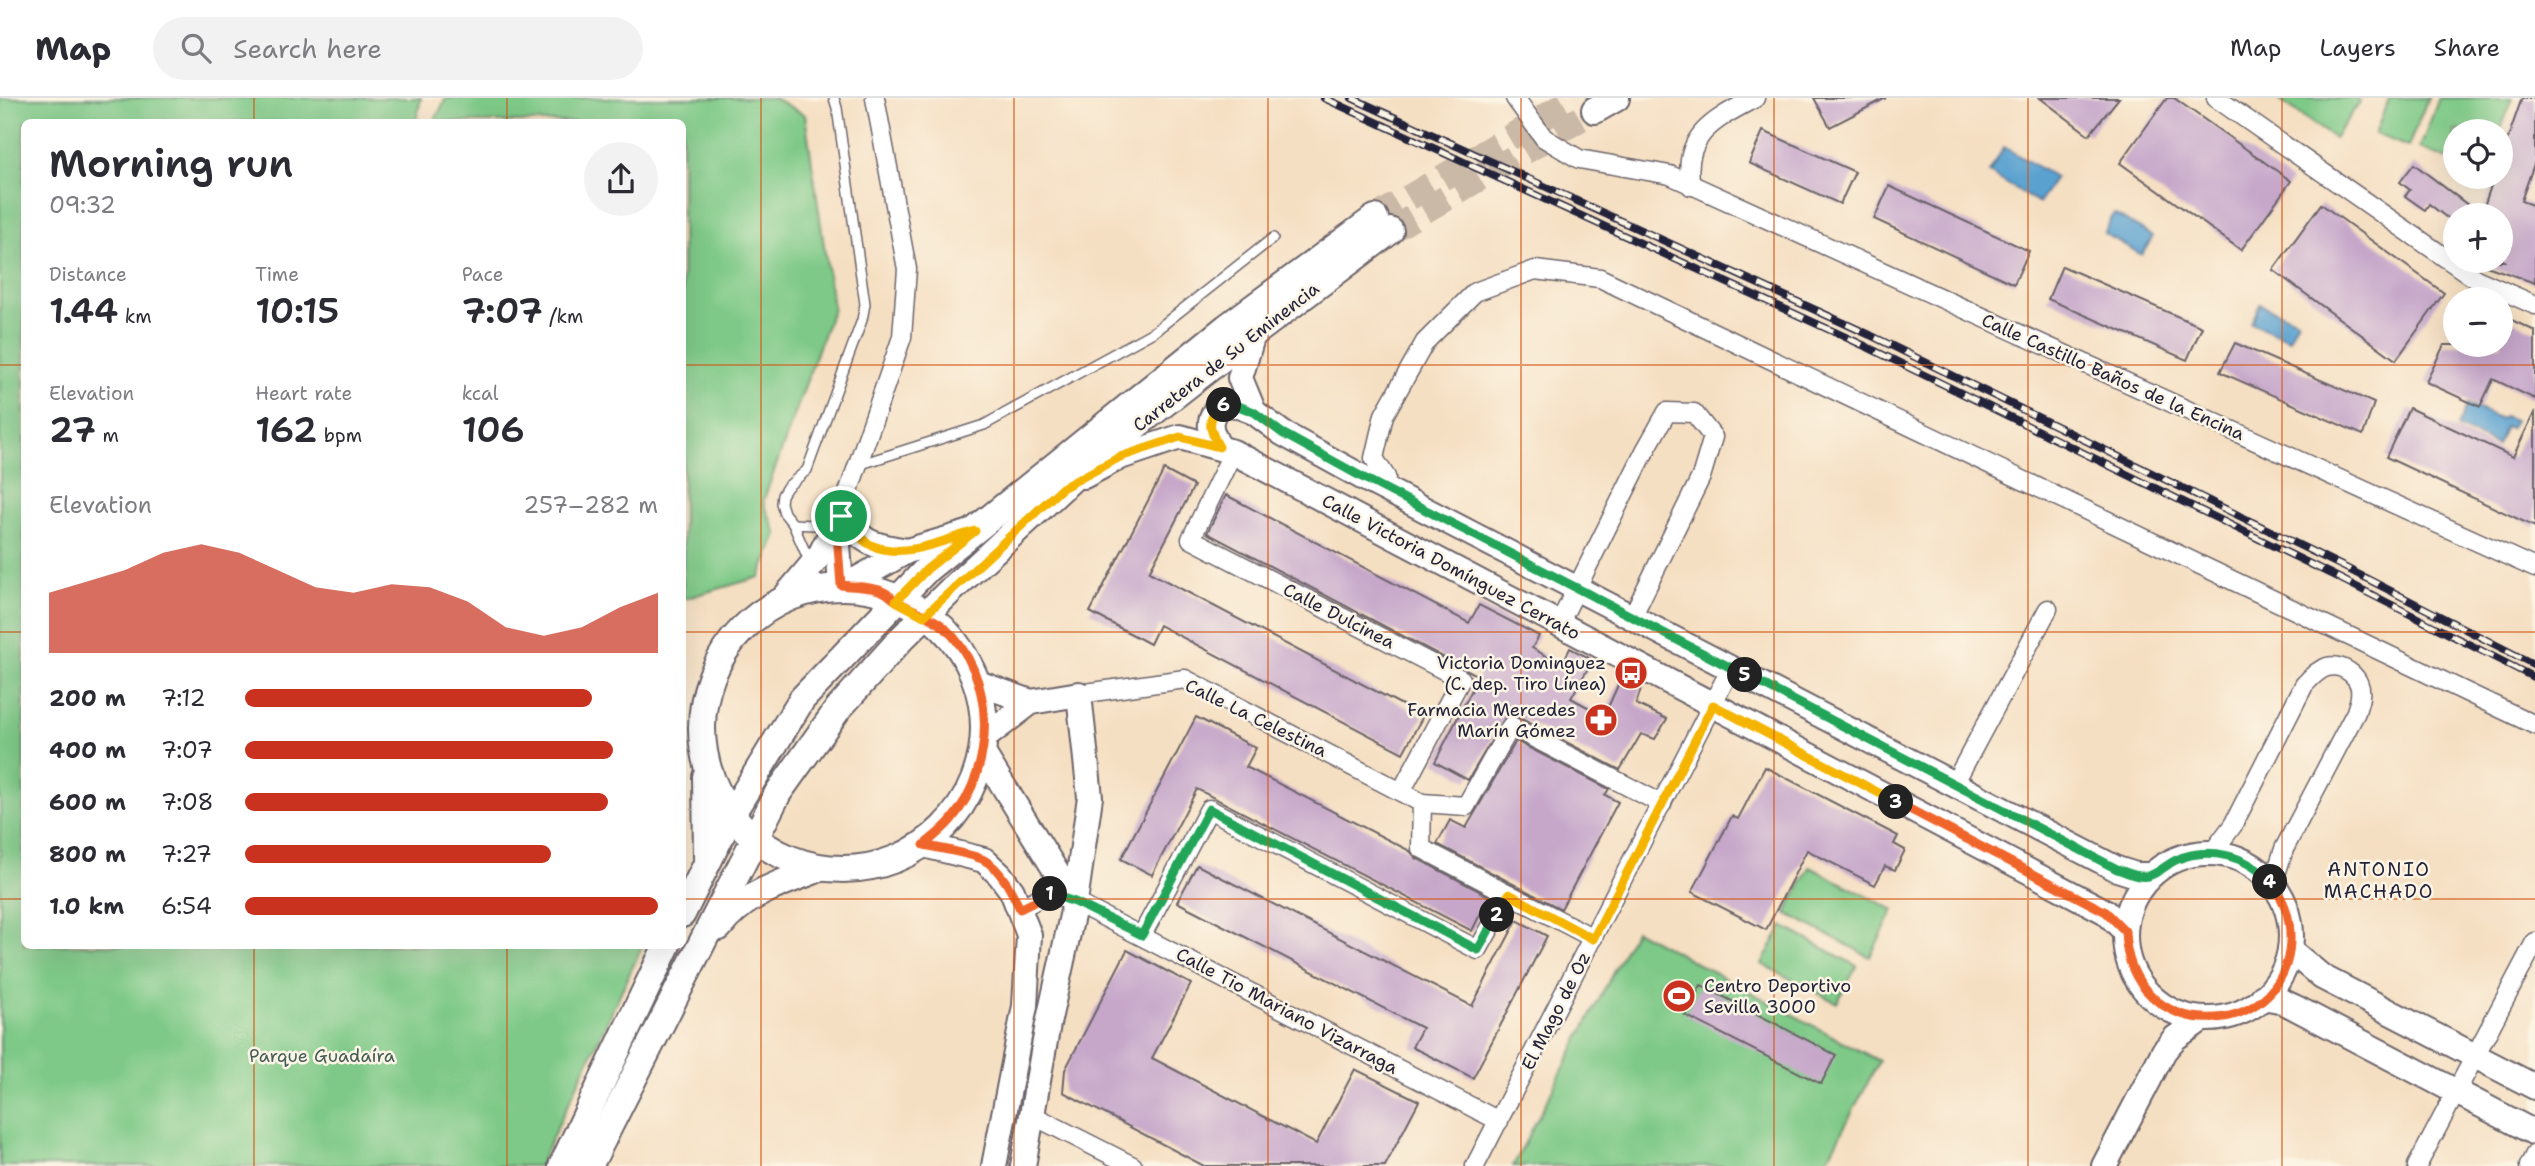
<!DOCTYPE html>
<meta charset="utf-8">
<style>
:root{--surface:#fff;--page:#f2f2f3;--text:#2b2b33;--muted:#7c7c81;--line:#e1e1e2;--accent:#c8321e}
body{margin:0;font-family:"Shantell Sans",sans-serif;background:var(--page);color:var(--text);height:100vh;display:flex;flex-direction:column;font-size:26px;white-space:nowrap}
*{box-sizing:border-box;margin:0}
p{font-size:23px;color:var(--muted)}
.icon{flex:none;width:38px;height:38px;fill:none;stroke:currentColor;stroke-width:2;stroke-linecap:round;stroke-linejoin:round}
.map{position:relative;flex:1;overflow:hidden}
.panel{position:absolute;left:21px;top:21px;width:665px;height:830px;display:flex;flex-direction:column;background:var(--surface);border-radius:10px;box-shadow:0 7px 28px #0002}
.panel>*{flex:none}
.buttons{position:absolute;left:2443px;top:21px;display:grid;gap:14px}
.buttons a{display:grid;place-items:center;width:70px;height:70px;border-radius:50%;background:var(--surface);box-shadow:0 7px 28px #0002;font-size:35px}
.pin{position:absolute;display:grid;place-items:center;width:60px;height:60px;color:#fff;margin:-30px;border:4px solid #fff;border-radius:50%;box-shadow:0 2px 7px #0007}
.km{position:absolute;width:35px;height:35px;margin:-18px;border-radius:50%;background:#222;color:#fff;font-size:19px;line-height:35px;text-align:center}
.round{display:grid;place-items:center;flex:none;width:74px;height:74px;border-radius:37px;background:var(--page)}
.summary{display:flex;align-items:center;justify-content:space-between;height:119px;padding:0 28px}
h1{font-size:38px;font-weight:600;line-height:52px}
.stats{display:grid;grid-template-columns:repeat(3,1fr);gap:10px;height:119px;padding:7px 28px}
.stats div{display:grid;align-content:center}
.stats b{font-size:35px;font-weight:600}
.stats small{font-size:19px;font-weight:400}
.stats p{font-size:19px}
.chart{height:196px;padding:14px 28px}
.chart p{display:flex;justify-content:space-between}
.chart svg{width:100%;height:126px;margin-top:7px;fill:var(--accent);opacity:.7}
ul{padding:0 28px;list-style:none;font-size:23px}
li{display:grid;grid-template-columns:112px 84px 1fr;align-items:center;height:52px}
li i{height:18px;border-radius:9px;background:var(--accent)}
header{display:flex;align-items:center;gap:42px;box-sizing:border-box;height:98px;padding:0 35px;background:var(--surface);border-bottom:2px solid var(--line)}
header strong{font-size:33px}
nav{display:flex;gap:38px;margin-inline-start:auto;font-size:24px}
.search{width:490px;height:63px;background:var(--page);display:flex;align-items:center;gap:18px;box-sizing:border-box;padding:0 24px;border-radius:38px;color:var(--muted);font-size:26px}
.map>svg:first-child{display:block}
.green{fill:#7ec987;stroke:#507661;stroke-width:2}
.water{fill:#5aa1d0;stroke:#3e6286;stroke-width:2}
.building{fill:#c6a7ca}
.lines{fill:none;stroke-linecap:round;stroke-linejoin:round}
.primary-tunnel{stroke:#cbb9a7;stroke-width:26;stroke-dasharray:26 13;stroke-linecap:butt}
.lane-casing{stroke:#6c646a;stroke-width:12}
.street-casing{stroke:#6c646a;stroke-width:21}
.secondary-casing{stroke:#6c646a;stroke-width:28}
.primary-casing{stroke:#6c646a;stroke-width:30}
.lane{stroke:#fff;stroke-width:9}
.street{stroke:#fff;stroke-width:18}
.secondary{stroke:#fff;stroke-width:24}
.primary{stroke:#fff;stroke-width:26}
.rail-casing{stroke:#22223b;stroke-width:8}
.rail{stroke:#fcf5e5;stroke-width:5;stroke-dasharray:16;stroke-linecap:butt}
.split-1-casing{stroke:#fff;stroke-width:14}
.split-2-casing{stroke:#fff;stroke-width:14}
.split-3-casing{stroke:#fff;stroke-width:14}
.split-4-casing{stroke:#fff;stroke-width:14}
.split-5-casing{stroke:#fff;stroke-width:14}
.split-6-casing{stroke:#fff;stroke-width:14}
.split-7-casing{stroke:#fff;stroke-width:14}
.split-1{stroke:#f0652b;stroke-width:9}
.split-2{stroke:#22a559;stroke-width:9}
.split-3{stroke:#f5b400;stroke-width:9}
.split-4{stroke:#f0652b;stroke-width:9}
.split-5{stroke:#22a559;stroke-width:9}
.split-6{stroke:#22a559;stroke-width:9}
.split-7{stroke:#f5b400;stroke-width:9}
.grid{fill:none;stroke:#d45411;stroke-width:2;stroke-opacity:0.55}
.labels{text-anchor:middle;stroke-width:5;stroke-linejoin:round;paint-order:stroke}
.street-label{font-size:18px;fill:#22223b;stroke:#fcf5e5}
.poi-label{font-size:18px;fill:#22223b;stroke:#fcf5e5;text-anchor:end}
.park-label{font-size:18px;fill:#425c56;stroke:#fcf5e5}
.neighbourhood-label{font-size:19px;letter-spacing:2px;fill:#22223b;stroke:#fcf5e5}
</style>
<header>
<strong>Map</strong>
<div class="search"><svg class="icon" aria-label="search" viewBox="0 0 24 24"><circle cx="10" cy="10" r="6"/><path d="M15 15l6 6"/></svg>Search here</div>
<nav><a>Map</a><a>Layers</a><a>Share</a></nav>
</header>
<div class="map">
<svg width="2535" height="1068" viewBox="0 0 2535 1068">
<rect width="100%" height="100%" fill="#fcf5e5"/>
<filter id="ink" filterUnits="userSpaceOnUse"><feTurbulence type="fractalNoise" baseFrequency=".0143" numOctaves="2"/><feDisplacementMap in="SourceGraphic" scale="14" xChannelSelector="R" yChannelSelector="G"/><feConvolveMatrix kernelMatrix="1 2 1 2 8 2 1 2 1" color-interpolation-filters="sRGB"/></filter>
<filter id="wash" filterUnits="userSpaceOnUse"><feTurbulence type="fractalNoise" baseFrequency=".00686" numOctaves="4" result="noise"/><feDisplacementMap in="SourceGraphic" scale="28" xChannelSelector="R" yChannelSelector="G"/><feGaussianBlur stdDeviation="1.57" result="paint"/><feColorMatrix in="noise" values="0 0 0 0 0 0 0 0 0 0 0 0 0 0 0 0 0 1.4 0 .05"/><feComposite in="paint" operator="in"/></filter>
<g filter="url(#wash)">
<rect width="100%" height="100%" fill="#f5dfc2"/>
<g class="green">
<path d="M0,0H421L416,24H24V847H643L539,1068H0Z"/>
<path d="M446,0H774L805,17L833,210L763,404L777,436L760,479L683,501L682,24H434Z"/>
<path d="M2276,0H2355L2360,4L2334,40Z"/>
<path d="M2389,0H2428L2408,49L2375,36Z"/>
<path d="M2439,0H2512L2499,33H2455V64L2420,50Z"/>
<path d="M1810,769L1894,812L1870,859L1786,815Z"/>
<path d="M1782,828L1857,868L1837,905L1762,866Z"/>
<path d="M1635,832L1879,963L1824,1068H1513Z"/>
</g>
<g class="water">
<path d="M2004,49L2055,79L2039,105L1989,75Z"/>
<path d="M2114,116L2153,138L2142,157L2104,135Z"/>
<path d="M2260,206L2298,222L2289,241L2251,225Z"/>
<path d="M2467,306L2501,321L2503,318L2514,322L2510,330L2505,328L2497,347L2457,329Z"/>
</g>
<g id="blocks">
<g class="building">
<path d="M1814,0H1886L1830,29Z"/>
<path d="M2040,0H2119L2089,37Z"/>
<path d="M2167,0H2174L2291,83L2241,152L2120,65Z"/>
<path d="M2522,0H2535V63L2521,103L2535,108V185L2478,165V163H2504L2501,161V117H2455V126L2429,106L2425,112L2405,98L2410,92L2400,84L2414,66L2481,117L2494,79H2501V60Z"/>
<path d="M1763,33L1855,74L1840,106L1749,65Z"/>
<path d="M1889,88L2029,153L2014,186L1874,121Z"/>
<path d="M2321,106L2444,195L2396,262L2273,172Z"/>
<path d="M2062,168L2202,229L2187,262L2048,201Z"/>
<path d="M2501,217L2535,233V301L2493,281L2480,309L2426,284L2444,247H2501Z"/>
<path d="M2235,245L2374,305L2363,337L2220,274Z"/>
<path d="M2409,310L2513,359L2535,313V429L2386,359Z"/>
<path d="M1164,372L1194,388L1149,474L1423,618L1403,655L1159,527L1150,546L1090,514Z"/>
<path d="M1226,397L1469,525L1479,507L1539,538L1532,550L1562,567L1570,550L1593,562L1571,600L1604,618L1623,576L1642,588L1636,606L1667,621L1655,641L1641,636L1620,672L1516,618H1506L1468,682L1435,664L1479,578L1207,435Z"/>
<path d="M1196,619L1256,650L1246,669L1410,753L1416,760L1489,798L1472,833L1197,691L1152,777L1121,761Z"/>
<path d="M1516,643L1609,691L1605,697L1618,704L1561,811L1437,746L1450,722L1466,730Z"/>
<path d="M1765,669L1898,738L1894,746L1905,752L1895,772L1885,768L1875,787L1807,752L1766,832L1692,794L1732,718L1738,721Z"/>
<path d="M1197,767L1472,908L1517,822L1547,838L1473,980L1412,949L1422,930L1177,804Z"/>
<path d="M1127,852L1191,886L1152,960L1316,1046L1355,971L1419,1003L1385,1068H1204L1063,994L1065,972Z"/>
<path d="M1701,887L1836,957L1821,986L1685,917Z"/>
</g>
</g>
</g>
<g filter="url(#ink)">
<use href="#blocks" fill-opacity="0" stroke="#6c646a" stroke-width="2"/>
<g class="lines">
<g class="primary-tunnel">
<path d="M1375,120L1576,0"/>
<path d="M1390,133L1595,12"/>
</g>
<defs>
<g id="lane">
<path d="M858,367L984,327L1155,233L1273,140"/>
<path d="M793,426L814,427L832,422"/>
<path d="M810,465L793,426L784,415L781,405L782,397L787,389L807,372L862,222L865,206L837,10L834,0"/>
</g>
<g id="street">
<path d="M1515,0L1544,40L1579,61L1670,77L2535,470"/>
<path d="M2216,0L2476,181L2535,207"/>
<path d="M1691,88C1681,37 1716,21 1755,0"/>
<path d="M1233,354L1191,441L1461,581L1401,694"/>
<path d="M1386,379L1374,360L1384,317L1425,244L1475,194L1535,172L1600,180L2535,627"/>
<path d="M840,418L902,239L907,171L875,0"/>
<path d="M1559,526L1645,353L1667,314L1694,315L1713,339L1701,379L1632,519"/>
<path d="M1079,596L1185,581L1422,705L1466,708L1511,628L1662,706"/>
<path d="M1954,686L2048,511"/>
<path d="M1422,705L1421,750L1593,840"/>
<path d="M2212,755L2233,727L2304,587C2311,580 2317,572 2327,569C2344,565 2363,580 2360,598C2360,603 2357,609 2356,614L2284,751L2276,776L2278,793"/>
<path d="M1020,811L1047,795L1075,804L1499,1023"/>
<path d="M1142,837L1209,711L1478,852L1509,796"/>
<path d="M1032,1017L1133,1068"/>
<path d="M1475,1068L1731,570"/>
<path d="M2417,1068L2535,844"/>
<path d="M2529,1068L2535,1056"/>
</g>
<g id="secondary">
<path d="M1253,236L1240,280L1254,314L1282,335L1362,379L2117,771L2136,777H2151"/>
<path d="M1219,349C1210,333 1206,323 1219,308L1233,306L1254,314"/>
<path d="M1084,378L1120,359L1180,339L1233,354L2106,814L2125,833"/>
<path d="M840,418C867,446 869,447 907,453"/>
<path d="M840,426L838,448L841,487"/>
<path d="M847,487L907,453L971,434"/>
<path d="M784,500L820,457L840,418"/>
<path d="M978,585L1031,604"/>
<path d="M984,640L1031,604L1079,596L1090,699L1075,804L1048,926L1023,1068"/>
<path d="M983,655L1075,804"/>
<path d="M924,747L984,762L1000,777L1012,793L1029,837L1025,908L994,1068"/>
<circle cx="2208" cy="838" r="83"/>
<path d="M2290,852L2322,879L2535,989"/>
<path d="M2263,899L2279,902L2294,909L2535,1035"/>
<path d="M2104,1068L2164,953L2175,940L2202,921"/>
</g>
<g id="primary">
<path d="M1595,12L1616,0"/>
<circle cx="843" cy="630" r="141"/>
<path d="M706,679L707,759"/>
<path d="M682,816L731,717L802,601L927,471L1227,229L1375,120"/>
<path d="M719,829C746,794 781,786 820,770"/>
<path d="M562,1068L667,847"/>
<path d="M589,1068L778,695L838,611L902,540L950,493L1093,361L1253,236L1390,133"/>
</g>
</defs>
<use href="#lane" class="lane-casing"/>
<use href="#street" class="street-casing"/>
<use href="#secondary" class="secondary-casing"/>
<use href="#primary" class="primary-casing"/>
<use href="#lane" class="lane"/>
<use href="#street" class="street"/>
<use href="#secondary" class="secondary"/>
<use href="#primary" class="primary"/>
<defs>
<g id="rail">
<path d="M1324,0L1865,248L2343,482L2535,580"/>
<path d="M1352,0L1870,237L2348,471L2535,567"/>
</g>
</defs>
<use href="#rail" class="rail-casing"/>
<use href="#rail" class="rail"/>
</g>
</g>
<g class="lines" filter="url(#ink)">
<defs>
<path id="split-1" d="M841,418L838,448L841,487C854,489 873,488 884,494C889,496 892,501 897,503C911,512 931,518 944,529C997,578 996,668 952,721C944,731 933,739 924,747C940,751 971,755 984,762C1001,771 1012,794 1020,811L1050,796"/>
<path id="split-2" d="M1050,796L1075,804L1142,837L1209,711L1478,852L1497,817"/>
<path id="split-3" d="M1497,817L1509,796L1593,841L1713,607L1896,704"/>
<path id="split-4" d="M1896,704L2106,814L2125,833C2129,950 2285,945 2290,844C2291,821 2285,801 2270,784"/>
<path id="split-5" d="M1745,577L2117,771C2126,774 2138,780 2148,778C2158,776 2167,766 2176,762C2208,748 2248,757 2270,784"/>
<path id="split-6" d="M1224,307L1233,306L1254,314L1282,335L1362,379L1745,577"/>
<path id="split-7" d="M841,418C850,428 861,443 873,448C906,461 943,442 975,433L927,471L896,503L924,518L1062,390L1120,359L1180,339L1219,349C1210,333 1206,323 1219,308L1224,307"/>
</defs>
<use href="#split-1" class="split-1-casing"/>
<use href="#split-2" class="split-2-casing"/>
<use href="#split-3" class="split-3-casing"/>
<use href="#split-4" class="split-4-casing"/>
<use href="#split-5" class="split-5-casing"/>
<use href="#split-6" class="split-6-casing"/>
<use href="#split-7" class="split-7-casing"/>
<use href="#split-1" class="split-1"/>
<use href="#split-2" class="split-2"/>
<use href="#split-3" class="split-3"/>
<use href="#split-4" class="split-4"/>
<use href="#split-5" class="split-5"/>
<use href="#split-6" class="split-6"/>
<use href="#split-7" class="split-7"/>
</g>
<path class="grid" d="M254,0V24M507,0V24M761,0V1068M1014,0V1068M1268,0V1068M1521,0V1068M1774,0V1068M2028,0V1068M2282,0V1068M0,267H24M682,267H2535M0,534H24M682,534H2535M0,801H24M682,801H2535M254,847V1068M507,847V1068"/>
<defs>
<symbol id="bus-disc" viewBox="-11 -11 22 22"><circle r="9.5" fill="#c8321e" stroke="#fcf5e5"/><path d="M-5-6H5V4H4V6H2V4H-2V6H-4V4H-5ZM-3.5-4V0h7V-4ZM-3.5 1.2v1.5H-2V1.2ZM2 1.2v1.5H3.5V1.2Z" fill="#fff"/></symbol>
<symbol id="pharmacy-disc" viewBox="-11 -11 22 22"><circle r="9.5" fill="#c8321e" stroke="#fcf5e5"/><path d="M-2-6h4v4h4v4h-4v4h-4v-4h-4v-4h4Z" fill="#fff"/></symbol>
<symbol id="stadium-disc" viewBox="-11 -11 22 22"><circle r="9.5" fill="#c8321e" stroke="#fcf5e5"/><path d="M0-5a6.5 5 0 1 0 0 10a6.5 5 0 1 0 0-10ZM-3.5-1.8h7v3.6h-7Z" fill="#fff"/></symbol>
</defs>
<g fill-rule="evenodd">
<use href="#bus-disc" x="1612" y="556" width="38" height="38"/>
<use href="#pharmacy-disc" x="1582" y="603" width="38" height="38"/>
<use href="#stadium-disc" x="1660" y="879" width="38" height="38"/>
</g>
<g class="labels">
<g class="street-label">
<text transform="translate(1226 259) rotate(-38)" y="6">Carretera de Su Eminencia</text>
<text transform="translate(2113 279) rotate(24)" y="6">Calle Castillo Baños de la Encina</text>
<text transform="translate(1451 469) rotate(28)" y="6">Calle Victoria Domínguez Cerrato</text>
<text transform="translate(1339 518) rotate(27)" y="6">Calle Dulcinea</text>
<text transform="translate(1256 620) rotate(26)" y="6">Calle La Celestina</text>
<text transform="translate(1287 913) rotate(28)" y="6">Calle Tio Mariano Vizarraga</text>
<text transform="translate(1556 913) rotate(-63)" y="6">El Mago de Oz</text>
</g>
<g class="poi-label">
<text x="1606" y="571">Victoria Dominguez<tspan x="1606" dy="21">(C. dep. Tiro Línea)</tspan></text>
<text x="1576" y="618">Farmacia Mercedes<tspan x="1576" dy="21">Marín Gómez</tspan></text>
<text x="1704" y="894" text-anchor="start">Centro Deportivo<tspan x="1704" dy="21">Sevilla 3000</tspan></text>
</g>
<g class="park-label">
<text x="322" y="964">Parque Guadaíra</text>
</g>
<g class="neighbourhood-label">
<text x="2379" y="778">ANTONIO<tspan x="2379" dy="22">MACHADO</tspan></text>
</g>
</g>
</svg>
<div class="buttons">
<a><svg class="icon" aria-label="locate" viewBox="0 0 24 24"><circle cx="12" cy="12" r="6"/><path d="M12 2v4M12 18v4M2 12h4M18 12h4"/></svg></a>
<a>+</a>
<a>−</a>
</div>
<div class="pin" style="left:841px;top:418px;background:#1e9e55"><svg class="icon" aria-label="arrive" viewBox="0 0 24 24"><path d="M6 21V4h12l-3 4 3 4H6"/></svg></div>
<b class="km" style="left:1050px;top:796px">1</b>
<b class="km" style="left:1497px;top:817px">2</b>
<b class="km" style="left:1896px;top:704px">3</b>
<b class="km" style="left:2270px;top:784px">4</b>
<b class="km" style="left:1745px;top:577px">5</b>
<b class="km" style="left:1224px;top:307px">6</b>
<section class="panel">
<div class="summary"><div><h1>Morning run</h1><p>09:32</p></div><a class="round"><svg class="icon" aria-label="share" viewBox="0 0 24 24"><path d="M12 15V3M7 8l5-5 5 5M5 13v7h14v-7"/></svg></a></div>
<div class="stats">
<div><p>Distance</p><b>1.44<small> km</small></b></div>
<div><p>Time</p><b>10:15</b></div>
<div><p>Pace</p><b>7:07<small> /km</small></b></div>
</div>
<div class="stats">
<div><p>Elevation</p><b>27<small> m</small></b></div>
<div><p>Heart rate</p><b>162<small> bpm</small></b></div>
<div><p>kcal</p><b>106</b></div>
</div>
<div class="chart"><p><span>Elevation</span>257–282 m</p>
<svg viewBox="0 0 160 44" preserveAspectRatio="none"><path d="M0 44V23L10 19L20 15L30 9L40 6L50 9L60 15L70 21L80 23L90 20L100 21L110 26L120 35L130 38L140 35L150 28L160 23V44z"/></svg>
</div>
<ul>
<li><b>200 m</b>7:12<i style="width:84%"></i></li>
<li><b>400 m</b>7:07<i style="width:89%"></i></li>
<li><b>600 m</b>7:08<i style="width:88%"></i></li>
<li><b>800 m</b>7:27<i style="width:74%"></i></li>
<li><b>1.0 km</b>6:54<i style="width:100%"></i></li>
</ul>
</section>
</div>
